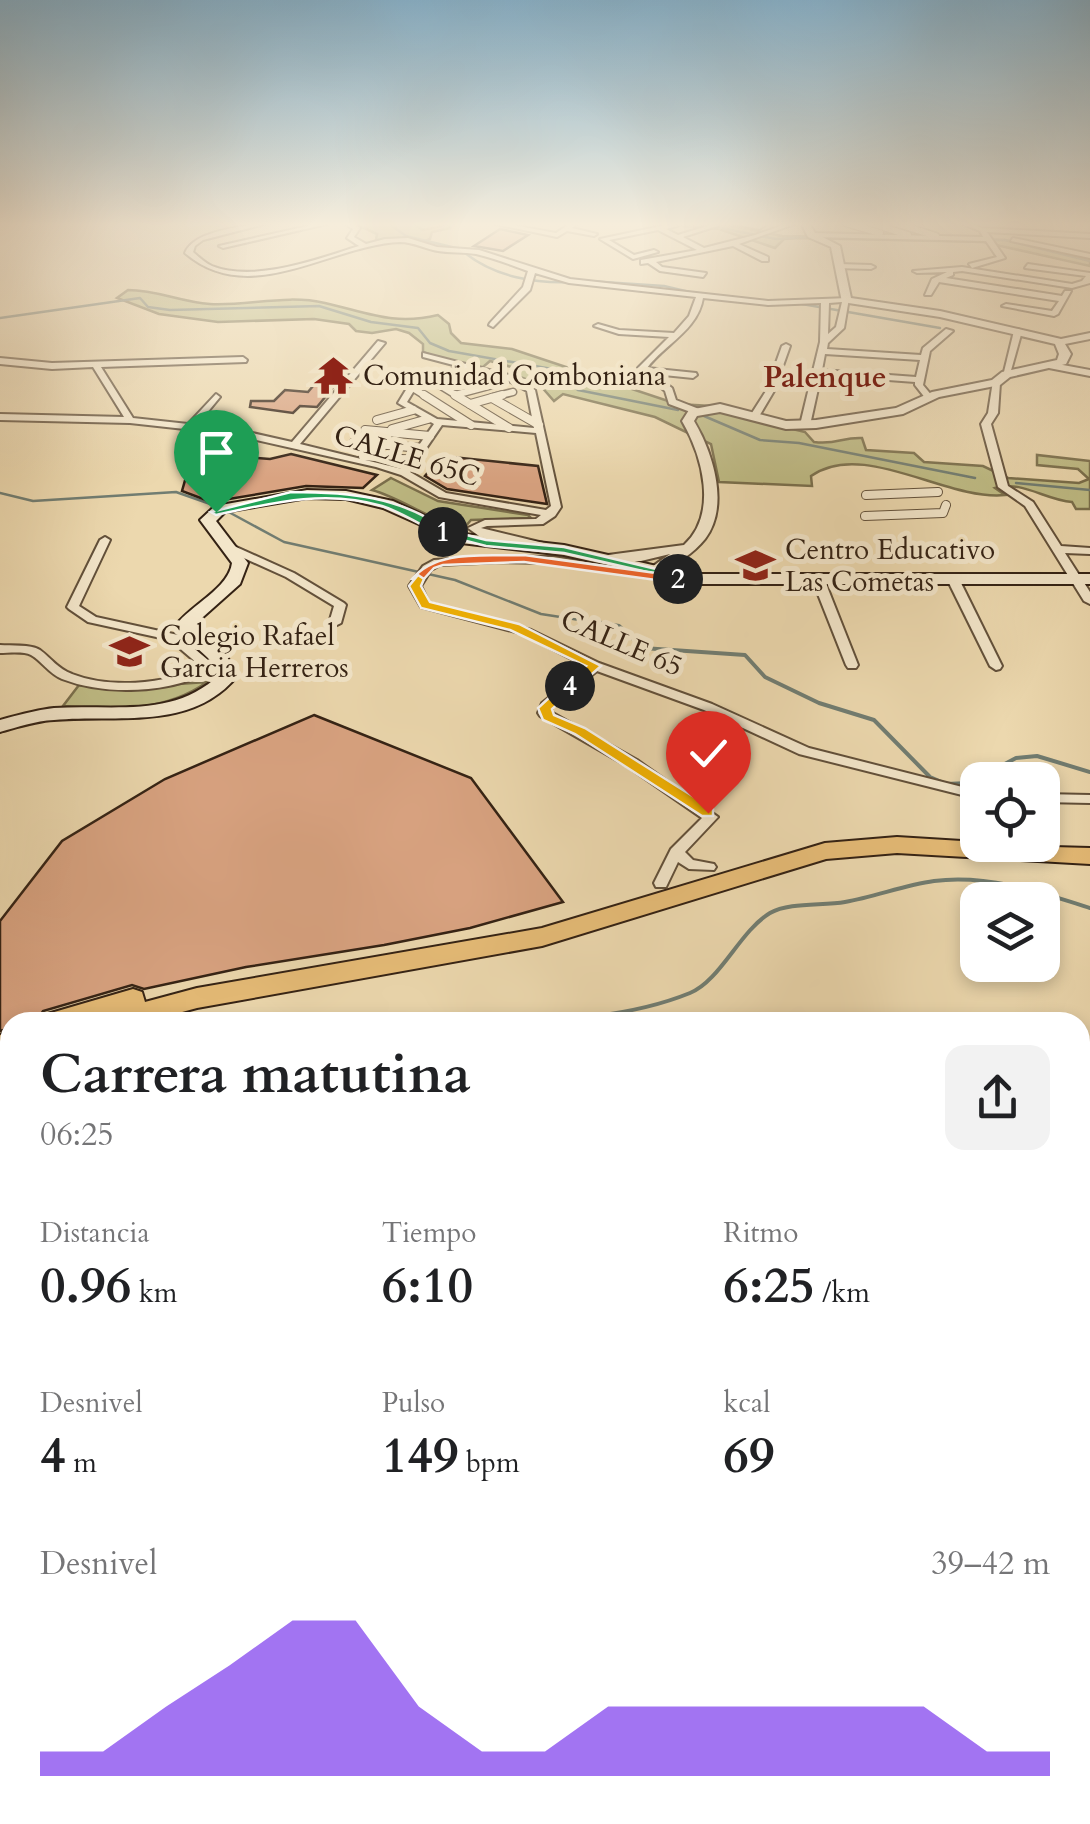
<!DOCTYPE html>
<html lang="es">
<meta charset="utf-8">
<style>
:root{--surface:#fff;--page:#f2f2f2;--text:#202124;--muted:#757577;--accent:#7c3aed}
body{margin:0;font-family:Cardo,serif;background:var(--page);color:var(--text);height:100vh;display:flex;flex-direction:column;font-size:38px;white-space:nowrap}
*{box-sizing:border-box;margin:0}
p{font-size:32px;color:var(--muted)}
.icon{flex:none;width:55px;height:55px;fill:none;stroke:currentColor;stroke-width:2;stroke-linecap:round;stroke-linejoin:round}
.map{position:relative;flex:1;overflow:hidden}
.panel{position:absolute;left:0px;top:1012px;width:1090px;height:812px;display:flex;flex-direction:column;background:var(--surface);border-radius:30px 30px 0 0;box-shadow:0 5px 15px #0003}
.panel>*{flex:none}
.buttons{position:absolute;left:960px;top:762px;display:grid;gap:20px}
.buttons a{display:grid;place-items:center;width:100px;height:100px;border-radius:20px;background:var(--surface);box-shadow:0 5px 15px #0003;font-size:50px}
.pin{position:absolute;display:grid;place-items:center;width:85px;height:85px;color:#fff;margin:-102px -42px;border-radius:50% 50% 50% 0;rotate:-45deg;box-shadow:0 0 10px #0007}
.pin .icon{rotate:45deg}
.km{position:absolute;width:50px;height:50px;margin:-25px;border-radius:50%;background:#222;color:#fff;font-size:28px;line-height:50px;text-align:center}
.round{display:grid;place-items:center;flex:none;width:105px;height:105px;border-radius:20px;background:var(--page)}
.summary{display:flex;align-items:center;justify-content:space-between;height:170px;padding:0 40px}
h1{font-size:55px;font-weight:700;line-height:75px}
.metrics{display:grid;grid-template-columns:repeat(3,1fr);gap:15px;height:170px;padding:10px 40px}
.metrics div{display:grid;align-content:center}
.metrics b{font-size:50px;font-weight:700}
.metrics small{font-size:28px;font-weight:400}
.metrics p{font-size:28px}
.chart{height:280px;padding:20px 40px}
.chart p{display:flex;justify-content:space-between}
.chart svg{width:100%;height:180px;margin-top:10px;fill:var(--accent);opacity:.7}
.map>svg:first-child{display:block}
.green{fill:#bfbc85;stroke:#7a6f4c;stroke-width:2.5}
.lines{fill:none;stroke-linecap:round;stroke-linejoin:round}
.stream-far1{stroke:#717d72;stroke-width:2.5}
.stream{stroke:#717d72;stroke-width:4}
.building{fill:#d9a381;stroke:#342214;stroke-width:2.5}
.pedestrian-far1-casing{stroke:#62503a;stroke-width:9}
.pedestrian-casing{stroke:#62503a;stroke-width:10}
.minor-casing{stroke:#62503a;stroke-width:4}
.tertiary-casing{stroke:#62503a;stroke-width:4}
.secondary-casing{stroke:#342214;stroke-width:4}
.trunk-casing{stroke:#342214;stroke-width:4}
.pedestrian-far1{stroke:#f3e6ca;stroke-width:6}
.pedestrian{stroke:#f3e6ca;stroke-width:8}
.minor{fill:#f3e6ca;fill-rule:evenodd}
.tertiary{fill:#f3e6ca;fill-rule:evenodd}
.secondary{fill:#f3e6ca;fill-rule:evenodd}
.trunk{fill:#e6bc77;fill-rule:evenodd}
.split-1{fill:#22a559;stroke:#fff;stroke-width:2.5}
.split-2{fill:#22a559;stroke:#fff;stroke-width:2.5}
.split-3{fill:#f0652b;stroke:#fff;stroke-width:2.5}
.split-4{fill:#f5b400;stroke:#fff;stroke-width:2.5}
.split-5{fill:#f5b400;stroke:#fff;stroke-width:2.5}
.labels{text-anchor:middle;stroke-width:10;stroke-linejoin:round;paint-order:stroke}
.far-poi-label{font-size:28px;fill:#342214;stroke:#f3e6ca;text-anchor:start}
.far-street-label{font-size:28px;fill:#342214;stroke:#f3e6ca}
.far-neighbourhood-label{font-size:30px;font-weight:bold;fill:#7a1f14;stroke:#f3e6ca}
</style>
<div class="map">
<svg width="1090" height="1824" viewBox="0 0 1090 1824">
<rect width="100%" height="100%" fill="#ecd8ae"/>
<filter id="stains"><feTurbulence type="fractalNoise" baseFrequency=".002" numOctaves="4"/><feColorMatrix values="0 0 0 0 .2 0 0 0 0 .09 0 0 0 0 .02 0 0 0 .5 -.17"/></filter>
<radialGradient id="worn" r=".72"><stop offset=".6" stop-color="#630" stop-opacity="0"/><stop offset="1" stop-color="#630" stop-opacity=".3"/></radialGradient>
<g class="green">
<path d="M354,223H413L423,230L450,224V228L432,232L430,239L423,242L376,240L377,234Z"/>
<path d="M718,223L782,236L1005,240L1090,258V266L983,242L800,238L784,239L775,248L719,229L660,224Z"/>
<path d="M128,290C158,290 180,302 210,304C248,306 286,294 325,303C366,312 393,326 438,315L449,324L451,333L461,343L512,349L677,404L730,407L751,419L805,432L814,442C837,445 842,437 862,438L866,450L914,453L924,462L983,466L1008,478L1079,483L1089,479L1078,469L1037,465V455L1090,461V509H1076L1072,502C1045,500 1022,480 995,488L1005,495C946,501 863,439 811,476L812,486L719,482L711,444L655,417L563,394L554,401L539,384L512,374L515,368L490,361L483,367L453,364L423,352V344L409,333L396,329L372,333L356,331L349,324L314,319L218,322L159,314L117,298Z"/>
<path d="M391,478L438,501L528,515L531,518L471,520L465,527C433,523 404,499 372,490Z"/>
<path d="M207,682C164,713 114,709 63,706L79,685L120,688Z"/>
</g>
<g class="lines">
<g class="stream-far1">
<path d="M388,223L406,236L456,248"/>
<path d="M696,223L776,239L808,237"/>
<path d="M988,240H1005L1090,261"/>
<path d="M465,253C495,277 536,284 574,282"/>
<path d="M589,281L664,286L698,294"/>
<path d="M802,304L940,328"/>
<path d="M0,318L140,298L148,307L170,310L319,306L371,322L418,328L430,343L449,351L552,369L578,390L678,410"/>
<path d="M704,416L760,440L799,443L975,478"/>
<path d="M1016,483L1090,490"/>
<path d="M0,493L33,501L176,492L216,506"/>
<path d="M225,510L284,542L455,580L541,614L612,625"/>
</g>
<g class="stream">
<path d="M596,622L619,626L643,648L745,655L765,677L819,703L874,720L930,777L946,784L969,783L1016,758L1037,756L1090,772"/>
<path d="M488,1022C556,1020 626,1019 690,993C720,981 740,931 770,913C789,902 823,906 845,902C875,897 904,885 934,881C987,874 1040,892 1090,908"/>
<path d="M0,1199L10,1177"/>
</g>
</g>
<g class="building">
<path d="M500,229L528,235L503,251L474,246Z"/>
<path d="M324,373L344,374L317,407L300,406L293,413L250,407L251,401H274L285,390L308,392Z"/>
<path d="M291,454L377,475L363,488L306,486L211,502L182,491L186,477L230,456L270,459Z"/>
<path d="M442,456L538,466L547,504L447,489L425,476Z"/>
<path d="M314,715L471,778L563,902L470,928L384,945L246,967L144,989L132,985L43,1011L36,1022H10V1028L0,1031V921L62,841L165,779Z"/>
<path d="M1085,1206L1090,1207V1386L1080,1394V1231Z"/>
<path d="M1090,1417V1482L1080,1490V1424Z"/>
<path d="M1090,1563V1620L1080,1628V1571Z"/>
</g>
<g class="lines">
<defs>
<g id="pedestrian-far1">
<path d="M846,223L880,233"/>
<path d="M870,223L908,235"/>
<path d="M895,223L936,236"/>
<path d="M428,378L459,397"/>
<path d="M442,386L483,376"/>
<path d="M411,387L427,397"/>
<path d="M455,395L500,383"/>
<path d="M493,397L513,392"/>
</g>
<g id="pedestrian">
<path d="M424,395L471,425"/>
<path d="M455,395L509,428"/>
<path d="M492,398L539,425"/>
<path d="M470,404L502,395"/>
<path d="M377,420L413,410"/>
<path d="M392,429L428,419"/>
<path d="M365,430L430,436"/>
<path d="M354,442L421,448"/>
<path d="M363,456L414,460"/>
<path d="M866,495L938,492"/>
<path d="M865,516L943,513L946,505"/>
</g>
<g id="minor">
<path d="M260,223H269L203,240L195,246L193,252C199,257 205,263 212,266C255,283 318,259 359,246L347,238L353,229L344,223H351L360,228L354,237L366,244L385,239L408,238L437,247L479,250L570,279L768,301L849,298L844,328L828,343L827,349L921,355L923,348L946,329L953,331L930,351L923,385L933,397L932,399H926L915,385V382L821,375L810,425L805,428L800,425L820,342L821,303L768,305L703,298C698,330 665,344 647,368L696,373L697,375L693,378L654,374L672,388L676,400L699,409L700,411L696,414L669,404L665,391L638,368L669,337L619,334L594,326L598,324L619,330L674,333L689,316L696,297L569,283L535,273L530,290L493,327L489,325L490,323L523,287L528,271C511,265 494,258 476,254C464,252 450,253 438,251C425,249 414,242 400,242C330,245 250,309 185,253C194,231 238,228 260,223ZM842,302L836,327L828,334L829,303ZM825,354L920,360L916,377L822,370Z"/>
<path d="M321,223H331L223,248L219,246Z"/>
<path d="M490,223H501L556,233L571,223H578L572,228L597,234L594,236L567,231L557,237Z"/>
<path d="M675,223L677,226L666,229L678,235L717,223H726L683,237L704,248L755,235L789,223H797L739,244L768,257V261H762L733,246L656,262L662,267L706,273L703,277L660,271L648,263L641,264V260L697,250L658,230L609,240L634,255L654,250L658,252L633,259L600,239Z"/>
<path d="M732,223H769L759,229Z"/>
<path d="M960,223H968L983,228L1090,234V238L987,232L1005,258L972,268L969,264L997,257L986,241L811,237L808,235L811,233L983,237L980,231Z"/>
<path d="M1013,238L1090,254V258L1011,241Z"/>
<path d="M839,264L871,265L875,267L871,269L836,268Z"/>
<path d="M1028,264L1090,273V283L1072,288L962,271L953,272V275L946,278L1062,296L1065,291H1071L1058,314L1054,316L1002,306L1006,304L1052,311L1059,301L939,282L931,295H925L932,279L947,272L917,273L913,271L962,267L1072,284L1082,281L1086,276L1025,268Z"/>
<path d="M1018,329L1022,331L1010,374L1003,376L1014,331Z"/>
<path d="M378,341L385,343L300,444L402,469L434,424L398,403L412,380L461,367L423,357V353L513,376L535,390L561,507L555,516L543,524L487,526L481,528L556,546V550L479,536L468,528L485,520L536,519L541,515L439,497L401,475L376,467L230,434L130,423L0,420V414L124,417L93,367L52,369L0,364V358L52,363L243,357L247,360L246,362L101,367L133,418L188,424L216,394L220,397L197,425L230,428L292,442ZM470,370L507,380L527,391L534,428L437,419L407,402L418,384ZM442,425L536,433L551,506L546,510L446,493L410,472Z"/>
<path d="M786,344L790,346L774,391L758,418H752L750,416L766,391L782,346Z"/>
<path d="M1052,363L1090,370V376L1049,368L1048,366Z"/>
<path d="M993,381L1000,383L998,413L991,424L1008,486L1033,502L1061,546L1090,548V554L1065,553L1090,592V604L1084,601L1025,506L998,487L981,424L988,413Z"/>
<path d="M105,537L110,540L79,606L96,617L178,635L208,660V673C167,693 106,696 62,679C48,673 42,661 31,655C24,651 8,653 0,653V645C11,646 30,644 40,650C51,658 58,669 72,674C108,688 163,685 198,668V664L170,640L88,622L69,609L67,607L100,540Z"/>
<path d="M226,546H234L294,573L344,603L346,605L341,623L335,626L329,623L334,606L286,577L226,550Z"/>
<path d="M500,556L553,557L678,576L684,579L678,582L553,563L500,562L440,565L431,570L421,586L429,603L531,630L599,663L712,704L809,748L978,791V799L799,754L704,710L597,671L552,707L551,712L637,760L718,817L685,852L693,860L714,864L716,867L714,870L689,869L678,862L666,887H656L654,883L671,849L702,818L627,766L540,716L538,713L542,703L587,667L523,634L421,607L409,586L423,566L434,560Z"/>
<path d="M818,576L824,579L858,665L856,668H848L846,665L812,579Z"/>
<path d="M953,576L959,579L1002,666L1000,669L996,670L990,666L947,579Z"/>
<path d="M1042,794L1090,795V803L1042,802Z"/>
<path d="M1080,1113L1090,1116V1131L1080,1128Z"/>
<path d="M10,1265V1321L7,1327L0,1330V1274L3,1268Z"/>
<path d="M0,1368L7,1371L10,1377V1413L3,1410L0,1404Z"/>
<path d="M456,1815H485L481,1824H452Z"/>
</g>
<g id="tertiary">
<path d="M801,223H809L815,233L840,246L851,298L940,311L1061,339L1090,333V339L1065,344L1071,354L1066,364L1010,377L1000,385L939,397L903,414L816,428L786,429L720,412L697,416L694,421C713,453 730,506 705,539C693,554 677,563 661,572L649,569L670,554L641,561L603,562V556L608,555L684,545C718,514 703,457 682,421L689,410L720,404L786,421L816,420L896,408L932,392L992,380L1002,372L1057,360L1059,354L1055,344L940,317L842,302L831,247L808,237Z"/>
<path d="M0,1638L10,1642V1681L0,1677Z"/>
<rect x="669" y="1815" width="34" height="9"/>
<path d="M773,1815H807L805,1824H771Z"/>
</g>
<path id="secondary" d="M307,490L346,491L393,501L464,534L564,545L692,574H1090V584H692L564,555L461,543L383,508L346,499L307,498L225,512L216,521L248,563L240,584L194,625L227,657L238,675C192,732 118,714 54,720C35,721 18,727 0,732V720C18,715 36,710 54,708C113,704 174,719 220,674C210,654 188,645 176,625C191,605 229,588 232,563L200,520L215,506Z"/>
<g id="trunk">
<path d="M897,837L978,842V845L1090,848V864L897,853L826,859L542,946L197,1008L145,1022H40L44,1015L133,989L142,992L145,1002L197,988L542,928L825,843Z"/>
<path d="M10,1031V1054L0,1058V1035Z"/>
<path d="M10,1064V1090L0,1093V1067Z"/>
</g>
</defs>
<use href="#pedestrian-far1" class="pedestrian-far1-casing"/>
<use href="#pedestrian" class="pedestrian-casing"/>
<use href="#minor" class="minor-casing"/>
<use href="#tertiary" class="tertiary-casing"/>
<use href="#secondary" class="secondary-casing"/>
<use href="#trunk" class="trunk-casing"/>
<use href="#pedestrian-far1" class="pedestrian-far1"/>
<use href="#pedestrian" class="pedestrian"/>
<use href="#minor" class="minor"/>
<use href="#tertiary" class="tertiary"/>
<use href="#secondary" class="secondary"/>
<use href="#trunk" class="trunk"/>
</g>
<linearGradient id="sky" x2="0" y2="1"><stop stop-color="#88b6d2"/><stop offset="0.47" stop-color="#f6eddb"/><stop offset="1" stop-color="#f6eddb" stop-opacity="0"/></linearGradient>
<rect width="1090" height="478" fill="url(#sky)"/>
<path class="split-1" d="M291,492C348,492 402,496 449,532L439,534C421,525 401,512 382,506C326,489 271,503 216,515L211,512Z"/>
<path class="split-2" d="M443,529L486,540L564,547L698,579L678,583L673,578L564,553L486,546L439,534Z"/>
<path class="split-3" d="M524,555L678,576L684,579L678,583L524,562L443,565L434,568L422,581L412,579C438,548 486,557 524,555Z"/>
<path class="split-4" d="M418,575L424,579L421,586L430,602L519,624L601,666L575,689H565V683L586,666L510,630L421,608L409,586Z"/>
<path class="split-5" d="M565,683L577,686L552,709L554,715L585,728L713,809V816H702L575,734L543,720L538,708Z"/>
<defs>
<symbol id="temple-bare" viewBox="-9 -9 18 18"><path d="M0-6L5-2H3V0L6.5 2.5H4V6H1.5V3h-3V6H-4V2.5H-6.5L-3 0V-2H-5Z" fill="#8f2418" stroke="#f3e6ca" stroke-width="2.5" paint-order="stroke"/></symbol>
<symbol id="school-bare" viewBox="-9 -9 18 18"><path d="M0-5L7-2L0 1L-7-2ZM-4 1L0 2.5L4 1V4Q0 6-4 4Z" fill="#8f2418" stroke="#f3e6ca" stroke-width="2.5" paint-order="stroke"/></symbol>
<symbol id="university-bare" viewBox="-9 -9 18 18"><path d="M0-5L7-2L0 1L-7-2ZM-4 1L0 2.5L4 1V4Q0 6-4 4Z" fill="#8f2418" stroke="#f3e6ca" stroke-width="2.5" paint-order="stroke"/></symbol>
</defs>
<g fill-rule="evenodd">
<use href="#temple-bare" x="306" y="348" width="55" height="55"/>
<use href="#school-bare" x="728" y="538" width="55" height="55"/>
<use href="#university-bare" x="102" y="624" width="55" height="55"/>
</g>
<g class="labels">
<g class="far-poi-label">
<text x="363" y="385">Comunidad Comboniana</text>
<text x="785" y="559">Centro Educativo<tspan x="785" dy="32">Las Cometas</tspan></text>
<text x="160" y="645">Colegio Rafael<tspan x="160" dy="32">Garcia Herreros</tspan></text>
</g>
<g class="far-street-label">
<text transform="translate(407 455) rotate(17)" y="10">CALLE 65C</text>
<text transform="translate(622 642) rotate(23)" y="10">CALLE 65</text>
</g>
<g class="far-neighbourhood-label">
<text x="825" y="387">Palenque</text>
</g>
</g>
<rect width="100%" height="100%" filter="url(#stains)"/>
<rect width="100%" height="100%" fill="url(#worn)"/>
</svg>
<div class="buttons">
<a><svg class="icon" aria-label="locate" viewBox="0 0 24 24"><circle cx="12" cy="12" r="6"/><path d="M12 2v4M12 18v4M2 12h4M18 12h4"/></svg></a>
<a><svg class="icon" aria-label="layers" viewBox="0 0 24 24"><path d="M12 4l9 5-9 5-9-5zM3 14l9 5 9-5"/></svg></a>
</div>
<div class="pin" style="left:216px;top:512px;background:#1e9e55"><svg class="icon" aria-label="arrive" viewBox="0 0 24 24"><path d="M6 21V4h12l-3 4 3 4H6"/></svg></div>
<div class="pin" style="left:708px;top:813px;background:#d93025"><svg class="icon" aria-label="check" viewBox="0 0 24 24"><path d="M5 12l5 5 9-10"/></svg></div>
<b class="km" style="left:443px;top:532px">1</b>
<b class="km" style="left:678px;top:579px">2</b>
<b class="km" style="left:570px;top:686px">4</b>
<section class="panel">
<div class="summary"><div><h1>Carrera matutina</h1><p>06:25</p></div><a class="round"><svg class="icon" aria-label="share" viewBox="0 0 24 24"><path d="M12 15V3M7 8l5-5 5 5M5 13v7h14v-7"/></svg></a></div>
<div class="metrics">
<div><p>Distancia</p><b>0.96<small> km</small></b></div>
<div><p>Tiempo</p><b>6:10</b></div>
<div><p>Ritmo</p><b>6:25<small> /km</small></b></div>
</div>
<div class="metrics">
<div><p>Desnivel</p><b>4<small> m</small></b></div>
<div><p>Pulso</p><b>149<small> bpm</small></b></div>
<div><p>kcal</p><b>69</b></div>
</div>
<div class="chart"><p><span>Desnivel</span>39–42 m</p>
<svg viewBox="0 0 160 44" preserveAspectRatio="none"><path d="M0 44V38L10 38L20 27L30 17L40 6L50 6L60 27L70 38L80 38L90 27L100 27L110 27L120 27L130 27L140 27L150 38L160 38V44z"/></svg>
</div>
</section>
</div>
